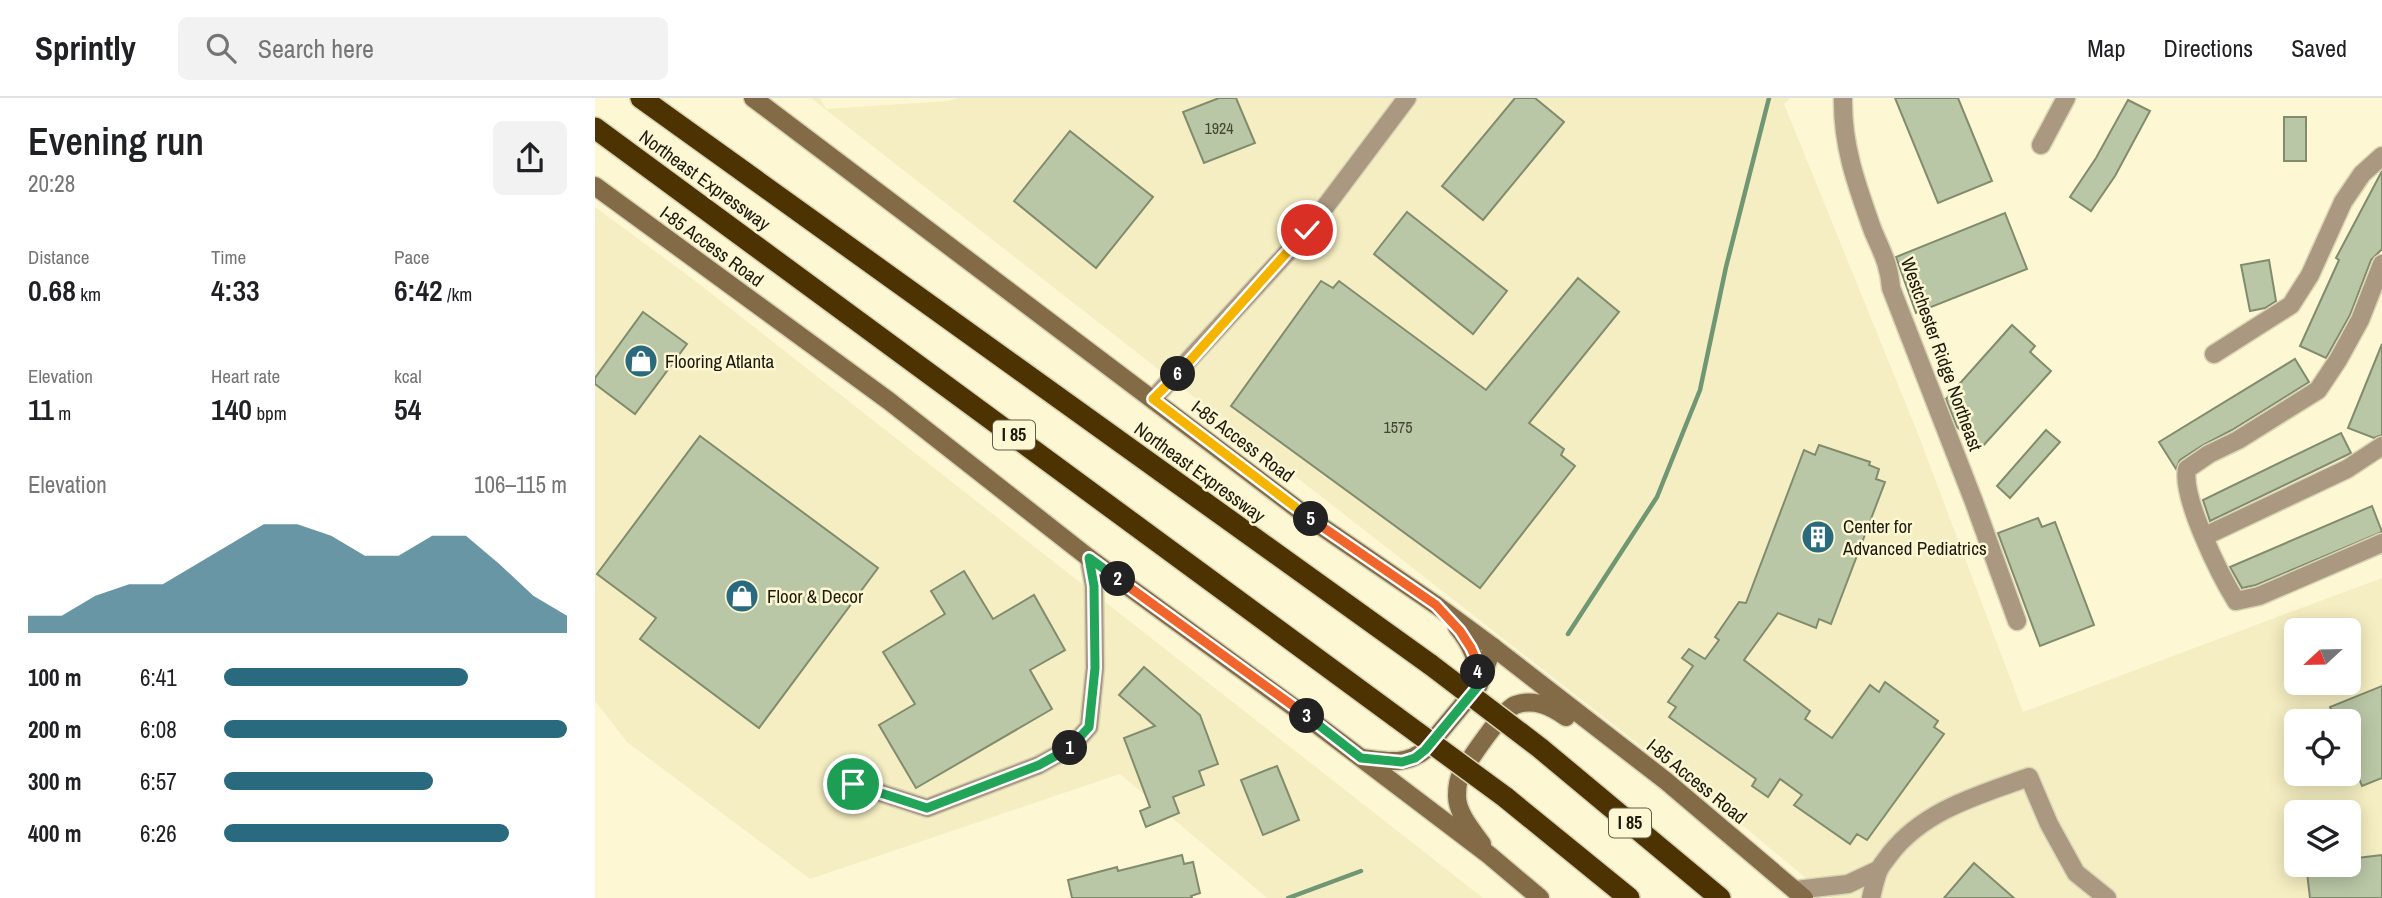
<!DOCTYPE html>
<meta charset="utf-8">
<style>
:root{--surface:#fff;--page:#f2f2f2;--text:#202124;--muted:#757577;--line:#e0e0e0;--accent:#2a6a7f}
body{margin:0;font-family:"Archivo Narrow",sans-serif;background:var(--page);color:var(--text);height:100vh;display:flex;flex-direction:column;font-size:26px;white-space:nowrap}
*{box-sizing:border-box;margin:0}
p{font-size:23px;color:var(--muted)}
.icon{flex:none;width:38px;height:38px;fill:none;stroke:currentColor;stroke-width:2;stroke-linecap:round;stroke-linejoin:round}
.map{position:relative;flex:1;overflow:hidden}
.details{display:flex;flex-direction:column;background:var(--surface);width:595px}
.details>*{flex:none}
.needle{width:46px;rotate:248deg}
.tools{position:absolute;left:1689px;top:520px;display:grid;gap:14px}
.tools a{display:grid;place-items:center;width:77px;height:77px;border-radius:10px;background:var(--surface);box-shadow:0 4px 18px #0003;font-size:35px}
.pin{position:absolute;display:grid;place-items:center;width:60px;height:60px;color:#fff;margin:-30px;border:4px solid #fff;border-radius:50%;box-shadow:0 2px 7px #0007}
.km{position:absolute;width:35px;height:35px;margin:-18px;border-radius:50%;background:#222;color:#fff;font-size:19px;line-height:35px;text-align:center}
.round{display:grid;place-items:center;flex:none;width:74px;height:74px;border-radius:10px;background:var(--page)}
.summary{display:flex;align-items:center;justify-content:space-between;height:119px;padding:0 28px}
h1{font-size:38px;font-weight:600;line-height:52px}
.figures{display:grid;grid-template-columns:repeat(3,1fr);gap:10px;height:119px;padding:7px 28px}
.figures div{display:grid;align-content:center}
.figures b{font-size:30px;font-weight:600}
.figures small{font-size:19px;font-weight:400}
.figures p{font-size:19px}
.chart{height:196px;padding:14px 28px}
.chart p{display:flex;justify-content:space-between}
.chart svg{width:100%;height:126px;margin-top:7px;fill:var(--accent);opacity:.7}
ul{padding:0 28px;list-style:none;font-size:23px}
li{display:grid;grid-template-columns:112px 84px 1fr;align-items:center;height:52px}
li i{height:18px;border-radius:9px;background:var(--accent)}
header{display:flex;align-items:center;gap:42px;box-sizing:border-box;height:98px;padding:0 35px;background:var(--surface);border-bottom:2px solid var(--line)}
header strong{font-size:33px}
nav{display:flex;gap:38px;margin-inline-start:auto;font-size:24px}
.search{width:490px;height:63px;background:var(--page);display:flex;align-items:center;gap:18px;box-sizing:border-box;padding:0 24px;border-radius:10px;color:var(--muted);font-size:26px}
main{display:flex;flex:1;min-height:0}
.map>svg:first-child{display:block}
.built{fill:#f5eec2;fill-rule:evenodd}
.lines{fill:none;stroke-linecap:round;stroke-linejoin:round}
.stream{stroke:#709773;stroke-width:4.5}
.building{fill:#bac7a6;stroke:#818c6d;stroke-width:2}
.minor-casing{stroke:#d9d4b4;stroke-width:21}
.secondary-casing{stroke:#d9d4b4;stroke-width:21}
.motorway-casing{stroke:#d9d4b4;stroke-width:24}
.minor{stroke:#aa9880;stroke-width:18}
.secondary{stroke:#846b48;stroke-width:18}
.motorway{stroke:#4d3202;stroke-width:21}
.motorway-bridge-casing{stroke:#d9d4b4;stroke-width:24;stroke-linecap:butt}
.motorway-bridge{stroke:#4d3202;stroke-width:21}
.split-1-casing{stroke:#fff;stroke-width:14}
.split-2-casing{stroke:#fff;stroke-width:14}
.split-3-casing{stroke:#fff;stroke-width:14}
.split-4-casing{stroke:#fff;stroke-width:14}
.split-5-casing{stroke:#fff;stroke-width:14}
.split-6-casing{stroke:#fff;stroke-width:14}
.split-7-casing{stroke:#fff;stroke-width:14}
.split-1{stroke:#22a559;stroke-width:9}
.split-2{stroke:#22a559;stroke-width:9}
.split-3{stroke:#f0652b;stroke-width:9}
.split-4{stroke:#22a559;stroke-width:9}
.split-5{stroke:#f0652b;stroke-width:9}
.split-6{stroke:#f5b400;stroke-width:9}
.split-7{stroke:#f5b400;stroke-width:9}
.labels{text-anchor:middle;stroke-width:5;stroke-linejoin:round;paint-order:stroke}
.number-label{font-size:16px;fill:#444634}
.shield{fill:#fdf7d4;stroke:#605d49;stroke-width:2}
.shield-label{font-size:18px;font-weight:bold;fill:#1d1b0e}
.street-label{font-size:19px;fill:#1d1b0e;stroke:#fdf7d4}
.poi-label{font-size:19px;fill:#1d1b0e;stroke:#fdf7d4;text-anchor:start}
</style>
<header>
<strong>Sprintly</strong>
<div class="search"><svg class="icon" aria-label="search" viewBox="0 0 24 24"><circle cx="10" cy="10" r="6"/><path d="M15 15l6 6"/></svg>Search here</div>
<nav><a>Map</a><a>Directions</a><a>Saved</a></nav>
</header>
<main>
<section class="details">
<div class="summary"><div><h1>Evening run</h1><p>20:28</p></div><a class="round"><svg class="icon" aria-label="share" viewBox="0 0 24 24"><path d="M12 15V3M7 8l5-5 5 5M5 13v7h14v-7"/></svg></a></div>
<div class="figures">
<div><p>Distance</p><b>0.68<small> km</small></b></div>
<div><p>Time</p><b>4:33</b></div>
<div><p>Pace</p><b>6:42<small> /km</small></b></div>
</div>
<div class="figures">
<div><p>Elevation</p><b>11<small> m</small></b></div>
<div><p>Heart rate</p><b>140<small> bpm</small></b></div>
<div><p>kcal</p><b>54</b></div>
</div>
<div class="chart"><p><span>Elevation</span>106–115 m</p>
<svg viewBox="0 0 160 44" preserveAspectRatio="none"><path d="M0 44V38L10 38L20 31L30 27L40 27L50 20L60 13L70 6L80 6L90 10L100 17L110 17L120 10L130 10L140 20L150 31L160 38V44z"/></svg>
</div>
<ul>
<li><b>100 m</b>6:41<i style="width:71%"></i></li>
<li><b>200 m</b>6:08<i style="width:100%"></i></li>
<li><b>300 m</b>6:57<i style="width:61%"></i></li>
<li><b>400 m</b>6:26<i style="width:83%"></i></li>
</ul>
</section>
<div class="map">
<svg width="1787" height="800" viewBox="0 0 1787 800">
<rect width="100%" height="100%" fill="#fdf7d4"/>
<g class="built">
<path d="M216,0H225L231,11L353,3L363,0H1195L1189,6L1323,336L1428,614L1787,480V800H1235L1152,731ZM1701,532H1754V584H1701ZM1701,623H1754V676H1701ZM1701,714H1754V766H1701Z"/>
<path d="M0,109L99,182L888,800H672L525,676L215,781L32,644L0,603Z"/>
</g>
<g class="lines">
<g class="stream">
<path d="M973,536L1062,399L1105,292L1131,169L1174,0"/>
<path d="M693,800L766,773"/>
</g>
</g>
<g class="building">
<path d="M624,0H641L660,45L609,65L588,14Z"/>
<path d="M920,0H940L969,24L888,122L847,88Z"/>
<path d="M1300,0H1363L1397,83L1343,105Z"/>
<path d="M1533,2L1555,13L1520,78L1496,113L1475,99L1501,60Z"/>
<rect x="1689" y="19" width="22" height="44"/>
<path d="M475,33L558,99L501,170L419,103Z"/>
<path d="M1787,73V151L1776,162L1755,217L1731,260L1705,248L1744,162L1741,160Z"/>
<path d="M812,114L912,193L878,236L779,156Z"/>
<path d="M1410,115L1432,171L1321,215L1301,159Z"/>
<path d="M1674,162L1681,203L1670,210L1655,213L1646,167Z"/>
<path d="M983,180L1024,214L934,325L969,351L966,357L980,368L885,490L636,308L726,183L738,190L744,183L891,292Z"/>
<path d="M48,214L92,246L40,316L0,286V280Z"/>
<path d="M1417,227L1440,248L1435,254L1456,273L1386,350L1362,329L1351,301Z"/>
<path d="M1787,246V337L1779,340L1753,330Z"/>
<path d="M1700,261L1714,284L1637,332L1608,347L1585,362L1581,371L1564,344Z"/>
<path d="M1451,332L1465,344L1415,400L1402,388Z"/>
<path d="M1746,335L1756,355L1615,423L1608,402Z"/>
<path d="M105,338L283,470L164,630L45,541L61,520L2,476Z"/>
<path d="M1224,347L1275,364L1274,367L1284,371L1281,381L1290,384L1236,526L1224,521L1221,530L1183,515L1149,562L1215,613L1210,621L1237,640L1275,587L1284,594L1290,584L1343,623L1339,629L1349,636L1272,742L1262,736L1255,746L1199,707L1207,697L1185,681L1173,699L1157,688L1161,681L1074,619L1081,609L1073,604L1098,568L1087,560L1094,551L1110,561L1124,542L1120,539L1144,504L1151,505L1209,352L1220,357Z"/>
<path d="M1777,408L1787,434L1661,487L1647,490L1635,469Z"/>
<path d="M1443,420L1447,429L1460,424L1499,527L1445,548L1403,435Z"/>
<path d="M369,473L398,521L439,497L470,552L435,572L457,611L321,690L284,627L320,606L288,554L350,516L336,493Z"/>
<path d="M549,569L605,617L623,666L604,673L609,687L578,699L584,715L551,729L545,713L555,709L529,640L560,628L524,597Z"/>
<path d="M1787,588V680L1767,688L1754,655V623H1741L1735,609Z"/>
<path d="M682,668L704,722L668,737L646,682Z"/>
<path d="M587,757L589,766L598,764L605,795L596,798L597,800H477L473,782L522,769L523,773Z"/>
<path d="M1787,757V800H1715L1711,766H1754V761Z"/>
<path d="M1379,765L1419,800H1349Z"/>
</g>
<g class="lines">
<defs>
<g id="minor">
<path d="M1248,0C1247,48 1262,88 1278,133C1287,154 1294,166 1296,190L1379,404L1422,523"/>
<path d="M1446,47L1471,0"/>
<path d="M1787,166L1765,222L1743,262L1723,292L1643,342L1614,356L1592,371C1586,399 1625,477 1641,503L1664,498L1787,445"/>
<path d="M1619,256L1696,207L1715,177L1748,104L1767,76L1787,58"/>
<path d="M558,301L712,133L812,0"/>
<path d="M1610,438L1752,371L1787,348"/>
<path d="M258,686L332,710L444,667L476,649L494,629L500,570L499,488L494,460"/>
<path d="M1201,792L1253,786L1283,772"/>
<path d="M1276,800C1278,791 1280,782 1283,774C1285,768 1291,762 1295,756C1329,712 1384,697 1434,679L1454,726L1481,775L1512,800"/>
</g>
<g id="secondary">
<path d="M158,0L717,422L841,507L898,549L1071,683L1209,800"/>
<path d="M0,88L294,303L494,460L708,616L894,757L945,800"/>
<path d="M862,529C876,546 883,562 883,583"/>
<path d="M767,660C790,663 811,668 830,652L884,587L898,549"/>
<path d="M887,746C877,732 862,715 862,698C862,691 863,682 866,676C874,662 907,613 920,607C939,600 956,608 971,619"/>
</g>
<g id="motorway">
<path d="M46,0L836,567"/>
<path d="M0,30L801,619"/>
<path d="M945,650L1125,800"/>
<path d="M910,699L1034,800"/>
</g>
</defs>
<use href="#minor" class="minor-casing"/>
<use href="#secondary" class="secondary-casing"/>
<use href="#motorway" class="motorway-casing"/>
<use href="#minor" class="minor"/>
<use href="#secondary" class="secondary"/>
<use href="#motorway" class="motorway"/>
<defs>
<g id="motorway-bridge">
<path d="M836,567L945,650"/>
<path d="M801,619L910,699"/>
</g>
</defs>
<use href="#motorway-bridge" class="motorway-bridge-casing"/>
<use href="#motorway-bridge" class="motorway-bridge"/>
</g>
<g class="lines">
<defs>
<path id="split-1" d="M258,686L332,710L444,667L475,650"/>
<path id="split-2" d="M475,650L494,629L500,570L499,488L494,460L523,481"/>
<path id="split-3" d="M523,481L712,618"/>
<path id="split-4" d="M712,618L766,660L807,664L820,660L830,652L884,587L883,574"/>
<path id="split-5" d="M716,421L841,507L865,533L876,550L883,566V574"/>
<path id="split-6" d="M583,276L558,301L716,421"/>
<path id="split-7" d="M583,276L712,132"/>
</defs>
<use href="#split-1" class="split-1-casing"/>
<use href="#split-2" class="split-2-casing"/>
<use href="#split-3" class="split-3-casing"/>
<use href="#split-4" class="split-4-casing"/>
<use href="#split-5" class="split-5-casing"/>
<use href="#split-6" class="split-6-casing"/>
<use href="#split-7" class="split-7-casing"/>
<use href="#split-1" class="split-1"/>
<use href="#split-2" class="split-2"/>
<use href="#split-3" class="split-3"/>
<use href="#split-4" class="split-4"/>
<use href="#split-5" class="split-5"/>
<use href="#split-6" class="split-6"/>
<use href="#split-7" class="split-7"/>
</g>
<defs>
<symbol id="shop-disc" viewBox="-11 -11 22 22"><circle r="9.5" fill="#2a6a7f" stroke="#fdf7d4"/><path d="M-5-2.5h2.3a2.7 3.5 0 0 1 5.4 0H5L5.5 6h-11ZM-1.5-2.5h3a1.5 2.3 0 0 0-3 0Z" fill="#fff"/></symbol>
<symbol id="building-disc" viewBox="-11 -11 22 22"><circle r="9.5" fill="#2a6a7f" stroke="#fdf7d4"/><path d="M-4-6H4V6H1V3H-1V6H-4ZM-2.5-4.3h1.7v1.8h-1.7ZM.8-4.3h1.7v1.8H.8ZM-2.5-1h1.7V.8h-1.7ZM.8-1h1.7V.8H.8Z" fill="#fff"/></symbol>
</defs>
<g fill-rule="evenodd">
<use href="#shop-disc" x="27" y="244" width="38" height="38"/>
<use href="#building-disc" x="1204" y="420" width="38" height="38"/>
<use href="#shop-disc" x="128" y="479" width="38" height="38"/>
</g>
<g class="labels">
<g class="number-label">
<text x="624" y="36">1924</text>
<text x="803" y="335">1575</text>
</g>
<g class="shield">
<rect x="398" y="322.5" width="42" height="29" rx="5"/>
<rect x="1014" y="710.5" width="42" height="29" rx="5"/>
</g>
<g class="shield-label">
<text x="419" y="343">I 85</text>
<text x="1035" y="731">I 85</text>
</g>
<g class="street-label">
<text transform="translate(110 82) rotate(36)" y="7">Northeast Expressway</text>
<text transform="translate(117 148) rotate(36)" y="7">I-85 Access Road</text>
<text transform="translate(1347 256) rotate(70)" y="7">Westchester Ridge Northeast</text>
<text transform="translate(648 343) rotate(37)" y="7">I-85 Access Road</text>
<text transform="translate(605 374) rotate(36)" y="7">Northeast Expressway</text>
<text transform="translate(1102 683) rotate(39)" y="7">I-85 Access Road</text>
</g>
<g class="poi-label">
<text x="70" y="270">Flooring Atlanta</text>
<text x="1248" y="435">Center for<tspan x="1248" dy="22">Advanced Pediatrics</tspan></text>
<text x="172" y="505">Floor &amp; Decor</text>
</g>
</g>
</svg>
<div class="tools">
<a><svg class="needle" viewBox="-14 -14 28 28"><path d="M0-13l5 13h-10z" fill="#e53935"/><path d="M0 13l5-13h-10z" fill="#757577"/></svg></a>
<a><svg class="icon" aria-label="locate" viewBox="0 0 24 24"><circle cx="12" cy="12" r="6"/><path d="M12 2v4M12 18v4M2 12h4M18 12h4"/></svg></a>
<a><svg class="icon" aria-label="layers" viewBox="0 0 24 24"><path d="M12 4l9 5-9 5-9-5zM3 14l9 5 9-5"/></svg></a>
</div>
<div class="pin" style="left:258px;top:686px;background:#1e9e55"><svg class="icon" aria-label="arrive" viewBox="0 0 24 24"><path d="M6 21V4h12l-3 4 3 4H6"/></svg></div>
<div class="pin" style="left:712px;top:132px;background:#d93025"><svg class="icon" aria-label="check" viewBox="0 0 24 24"><path d="M5 12l5 5 9-10"/></svg></div>
<b class="km" style="left:475px;top:650px">1</b>
<b class="km" style="left:523px;top:481px">2</b>
<b class="km" style="left:712px;top:618px">3</b>
<b class="km" style="left:883px;top:574px">4</b>
<b class="km" style="left:716px;top:421px">5</b>
<b class="km" style="left:583px;top:276px">6</b>
</div>
</main>
